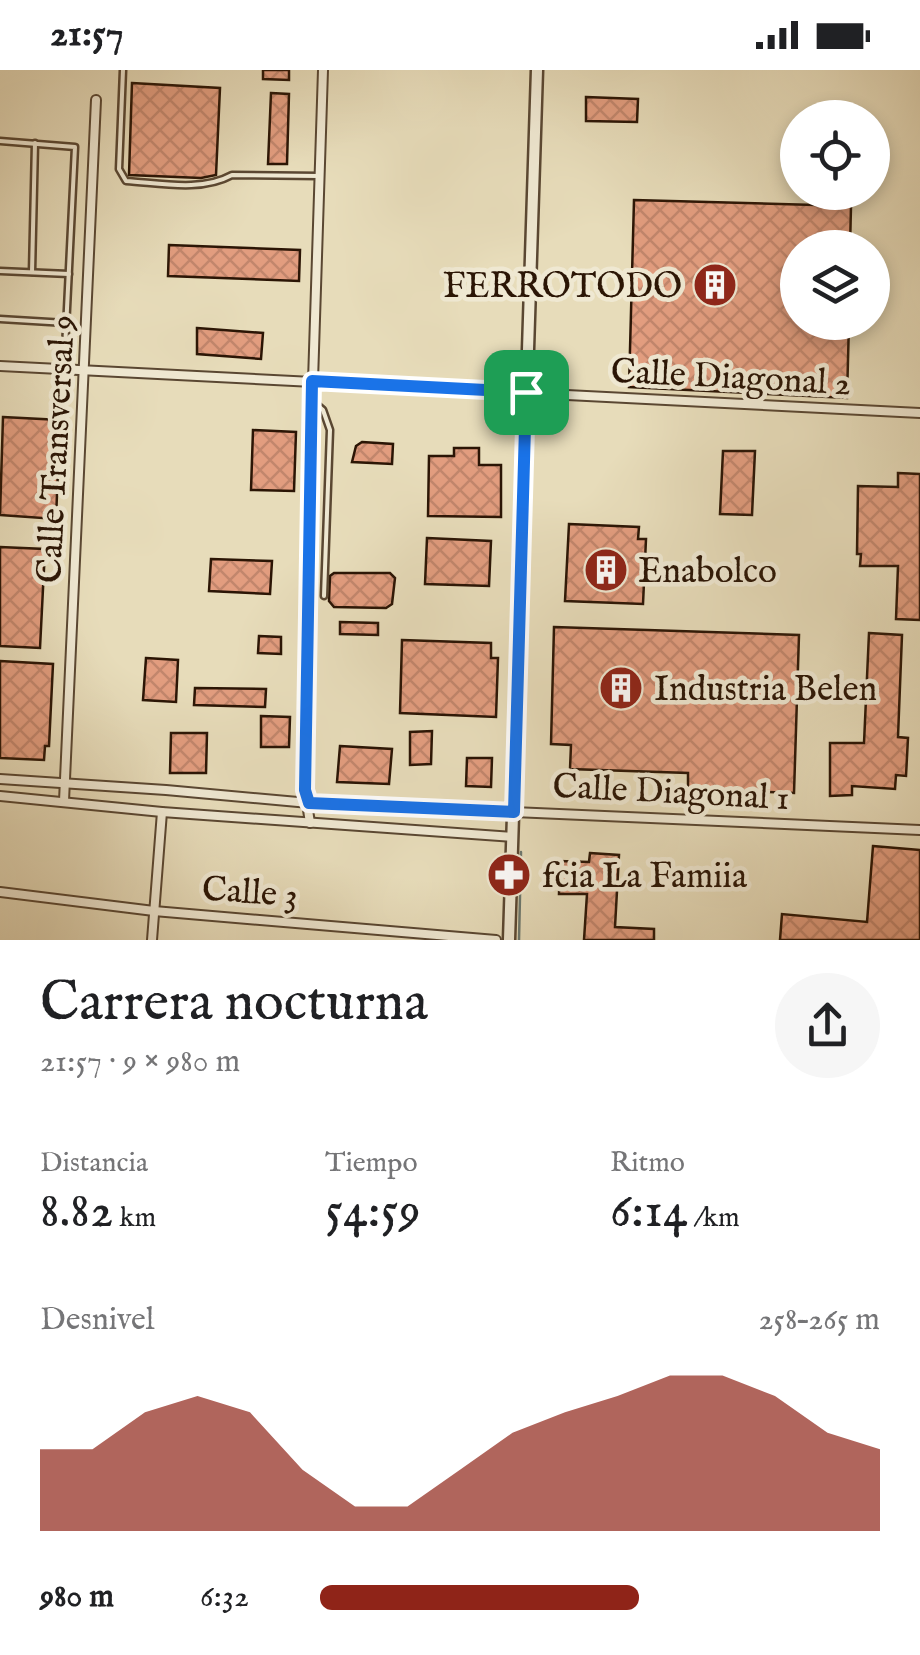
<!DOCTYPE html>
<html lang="es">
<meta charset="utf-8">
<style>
:root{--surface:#fff;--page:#f6f6f6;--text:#202124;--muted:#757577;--accent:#8f2418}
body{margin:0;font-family:"IM FELL English",serif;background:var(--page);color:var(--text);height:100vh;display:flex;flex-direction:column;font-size:38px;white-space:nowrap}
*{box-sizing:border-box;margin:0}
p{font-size:32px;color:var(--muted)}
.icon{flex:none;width:55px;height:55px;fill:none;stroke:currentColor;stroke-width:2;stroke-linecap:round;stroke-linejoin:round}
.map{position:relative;height:870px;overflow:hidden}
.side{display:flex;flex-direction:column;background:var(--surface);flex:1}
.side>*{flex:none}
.buttons{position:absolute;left:780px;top:30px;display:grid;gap:20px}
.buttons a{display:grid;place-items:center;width:110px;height:110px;border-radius:50%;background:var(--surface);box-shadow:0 5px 15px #0003;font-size:50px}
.pin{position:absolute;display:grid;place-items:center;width:85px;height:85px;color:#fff;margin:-42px;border-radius:20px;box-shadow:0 5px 15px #0006}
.round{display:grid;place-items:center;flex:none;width:105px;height:105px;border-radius:52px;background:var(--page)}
.overview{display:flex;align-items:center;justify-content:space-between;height:170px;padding:0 40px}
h1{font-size:55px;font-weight:600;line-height:75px}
.metrics{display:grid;grid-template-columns:repeat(3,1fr);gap:15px;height:170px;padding:10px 40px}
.metrics div{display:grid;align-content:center}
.metrics b{font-size:50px;font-weight:600}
.metrics small{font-size:28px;font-weight:400}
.metrics p{font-size:28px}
.chart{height:280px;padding:20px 40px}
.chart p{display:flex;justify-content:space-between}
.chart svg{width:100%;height:180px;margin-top:10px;fill:var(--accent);opacity:.7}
ul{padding:0 40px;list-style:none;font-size:32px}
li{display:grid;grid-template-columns:160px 120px 1fr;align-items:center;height:75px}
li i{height:25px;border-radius:12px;background:var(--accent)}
.status{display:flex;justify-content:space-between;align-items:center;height:70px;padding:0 50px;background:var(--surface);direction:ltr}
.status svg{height:28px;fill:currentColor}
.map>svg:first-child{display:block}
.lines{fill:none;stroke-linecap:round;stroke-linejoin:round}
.stream{stroke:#6c786f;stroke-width:2.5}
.building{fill:url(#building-cross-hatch);stroke:#2b1505;stroke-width:2.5}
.service-casing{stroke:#5a4732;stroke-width:9}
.minor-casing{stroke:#5a4732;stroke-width:12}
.tertiary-casing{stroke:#5a4732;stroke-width:15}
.service{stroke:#efe8d2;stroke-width:4}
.minor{stroke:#efe8d2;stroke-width:8}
.tertiary{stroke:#efe8d2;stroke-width:10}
.route-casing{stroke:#fff;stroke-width:20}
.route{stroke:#1a73e8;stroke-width:12}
.labels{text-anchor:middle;stroke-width:9;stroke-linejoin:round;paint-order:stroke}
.poi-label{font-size:35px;fill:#2b1505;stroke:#efe8d2;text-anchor:start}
.street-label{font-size:35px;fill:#2b1505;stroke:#efe8d2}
</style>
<div class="status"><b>21:57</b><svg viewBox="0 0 49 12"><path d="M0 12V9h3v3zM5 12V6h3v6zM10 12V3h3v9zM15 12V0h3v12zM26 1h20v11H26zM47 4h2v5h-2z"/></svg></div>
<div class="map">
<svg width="920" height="870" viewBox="0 0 920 870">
<defs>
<pattern id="building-cross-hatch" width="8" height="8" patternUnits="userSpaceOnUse" patternTransform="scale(2.5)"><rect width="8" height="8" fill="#e29d7f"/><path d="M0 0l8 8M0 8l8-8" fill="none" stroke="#c2866c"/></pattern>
</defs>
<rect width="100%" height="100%" fill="#e7dcba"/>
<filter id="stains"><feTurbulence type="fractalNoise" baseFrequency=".002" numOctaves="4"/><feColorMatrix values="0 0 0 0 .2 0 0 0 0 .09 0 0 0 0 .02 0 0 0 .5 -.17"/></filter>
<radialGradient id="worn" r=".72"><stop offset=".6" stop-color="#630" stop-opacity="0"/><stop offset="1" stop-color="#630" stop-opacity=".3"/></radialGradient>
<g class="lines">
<path class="stream" d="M519,870L521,782"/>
</g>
<g class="building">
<path d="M263,0H289V10L263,9Z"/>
<path d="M132,13L220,18L216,105L201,108L129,105Z"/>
<path d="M271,23L289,24L287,94H268Z"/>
<path d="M586,27L638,29L637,52L586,51Z"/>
<path d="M634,130L851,136L850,178H798V252H849L847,328L629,317Z"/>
<path d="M169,175L300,180L299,211L168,206Z"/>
<path d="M197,258L263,263L261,289L197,284Z"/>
<path d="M3,347L60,350L56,449L0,445Z"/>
<path d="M253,360L296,362L294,421L251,420Z"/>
<path d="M362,372L393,374L392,394L352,392L356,376Z"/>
<path d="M454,378H479V395H501V447L428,446L429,386H454Z"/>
<path d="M723,381H755L752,445L720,444Z"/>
<path d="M898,403L920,404V550L896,549L898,496H860L861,484H857L858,416L898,417Z"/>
<path d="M569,454L639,457L638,469H646L643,534L565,531Z"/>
<path d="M427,468L491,471L489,516L425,514Z"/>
<path d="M0,477L45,479L40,578L0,576Z"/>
<path d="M211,489L272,491L270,524L209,521Z"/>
<path d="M334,503H390L395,508L392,534L386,538L334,537L329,531L330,506Z"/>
<path d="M340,552L378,553V565L340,564Z"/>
<path d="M554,557L799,565L794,723L688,719V703L570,699L571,675L551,674Z"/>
<path d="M869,563L902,565L898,667L908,668L906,706L896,705L895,719L852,716V725L830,726V673H864Z"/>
<path d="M259,566L281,567V584L258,583Z"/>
<path d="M402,570L491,573V588H498L496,647L400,643Z"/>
<path d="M146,588L178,590L176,632L143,630Z"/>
<path d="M0,591L53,594L49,676H45L44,690L0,688Z"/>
<path d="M195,618L266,619L265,637L194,635Z"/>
<path d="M261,646L290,647L289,677H261Z"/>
<path d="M432,661L431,694L410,695V662Z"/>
<path d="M171,663H207L206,703H170Z"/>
<path d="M340,676L392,679L389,714L337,712Z"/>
<path d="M467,688H492L491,717L466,716Z"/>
<path d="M873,776L920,780V870H780L782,844L867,852Z"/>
<path d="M590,783L619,785L615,857L654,859V870H584L587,824H559L560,791L589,792Z"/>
</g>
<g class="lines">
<defs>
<g id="service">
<path d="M123,0L119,99L126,111C160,113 201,122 232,105L319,106"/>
<path d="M0,71L75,77L64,299"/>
<path d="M0,201L69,204"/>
<path d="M32,202L35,73"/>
<path d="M0,249L66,253"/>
<path d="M316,334L323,340L330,360L324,526"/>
</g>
<g id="minor">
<path d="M0,296L920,343"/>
<path d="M0,709L166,720L309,733L920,760"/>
<path d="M0,726L162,742L512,767"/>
<path d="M64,731L96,30"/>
<path d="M310,753L305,720L313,311L323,0"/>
<path d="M0,822L154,841L496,870"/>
<path d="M152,870L162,742"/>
</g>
<path id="tertiary" d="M509,870L537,0"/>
</defs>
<use href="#service" class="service-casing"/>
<use href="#minor" class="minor-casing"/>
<use href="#tertiary" class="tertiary-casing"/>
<use href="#service" class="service"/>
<use href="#minor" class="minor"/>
<use href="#tertiary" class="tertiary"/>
</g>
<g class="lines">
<defs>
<path id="route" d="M312,311L526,322L514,742L309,733L305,720Z"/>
</defs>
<use href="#route" class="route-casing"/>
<use href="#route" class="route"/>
</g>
<defs>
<symbol id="building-disc" viewBox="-11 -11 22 22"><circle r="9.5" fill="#8f2418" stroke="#efe8d2"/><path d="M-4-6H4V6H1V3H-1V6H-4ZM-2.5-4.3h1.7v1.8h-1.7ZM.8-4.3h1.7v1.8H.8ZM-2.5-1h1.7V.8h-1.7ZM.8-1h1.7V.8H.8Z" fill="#fff"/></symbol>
<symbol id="pharmacy-disc" viewBox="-11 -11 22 22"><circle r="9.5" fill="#8f2418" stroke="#efe8d2"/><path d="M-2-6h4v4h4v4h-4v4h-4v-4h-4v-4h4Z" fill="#fff"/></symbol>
</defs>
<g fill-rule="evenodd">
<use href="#building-disc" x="690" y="190" width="50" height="50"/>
<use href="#building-disc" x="581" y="475" width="50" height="50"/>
<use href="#building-disc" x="596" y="593" width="50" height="50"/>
<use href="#pharmacy-disc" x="484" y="780" width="50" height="50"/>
</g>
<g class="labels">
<g class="poi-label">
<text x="682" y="227" text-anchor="end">FERROTODO</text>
<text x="638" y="512">Enabolco</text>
<text x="654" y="630">Industria Belen</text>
<text x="542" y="817">fcia La Famiia</text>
</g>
<g class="street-label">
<text transform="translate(731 306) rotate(3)" y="12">Calle Diagonal 2</text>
<text transform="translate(55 379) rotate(-87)" y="12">Calle Transversal 9</text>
<text transform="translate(671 721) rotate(3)" y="12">Calle Diagonal 1</text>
<text transform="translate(250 821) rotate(4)" y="12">Calle 3</text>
</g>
</g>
<rect width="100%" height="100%" filter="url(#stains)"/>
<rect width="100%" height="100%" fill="url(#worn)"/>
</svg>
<div class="buttons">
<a><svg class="icon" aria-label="locate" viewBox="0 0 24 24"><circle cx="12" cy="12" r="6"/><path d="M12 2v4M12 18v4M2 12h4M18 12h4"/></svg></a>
<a><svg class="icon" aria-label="layers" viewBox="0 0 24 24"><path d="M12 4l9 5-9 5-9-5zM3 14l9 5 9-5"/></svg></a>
</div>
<div class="pin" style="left:526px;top:322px;background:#1e9e55"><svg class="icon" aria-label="arrive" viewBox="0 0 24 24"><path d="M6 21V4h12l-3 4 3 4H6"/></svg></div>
</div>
<section class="side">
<div class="overview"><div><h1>Carrera nocturna</h1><p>21:57 · 9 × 980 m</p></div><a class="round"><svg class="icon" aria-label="share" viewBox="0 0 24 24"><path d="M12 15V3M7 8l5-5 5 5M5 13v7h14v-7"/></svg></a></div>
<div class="metrics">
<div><p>Distancia</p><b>8.82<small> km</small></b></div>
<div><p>Tiempo</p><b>54:59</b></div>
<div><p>Ritmo</p><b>6:14<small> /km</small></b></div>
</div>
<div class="chart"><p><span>Desnivel</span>258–265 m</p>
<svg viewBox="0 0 160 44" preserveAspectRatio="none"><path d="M0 44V24L10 24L20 15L30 11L40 15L50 29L60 38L70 38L80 29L90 20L100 15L110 11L120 6L130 6L140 11L150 20L160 24V44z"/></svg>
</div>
<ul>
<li><b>980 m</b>6:32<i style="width:57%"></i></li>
</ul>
</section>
